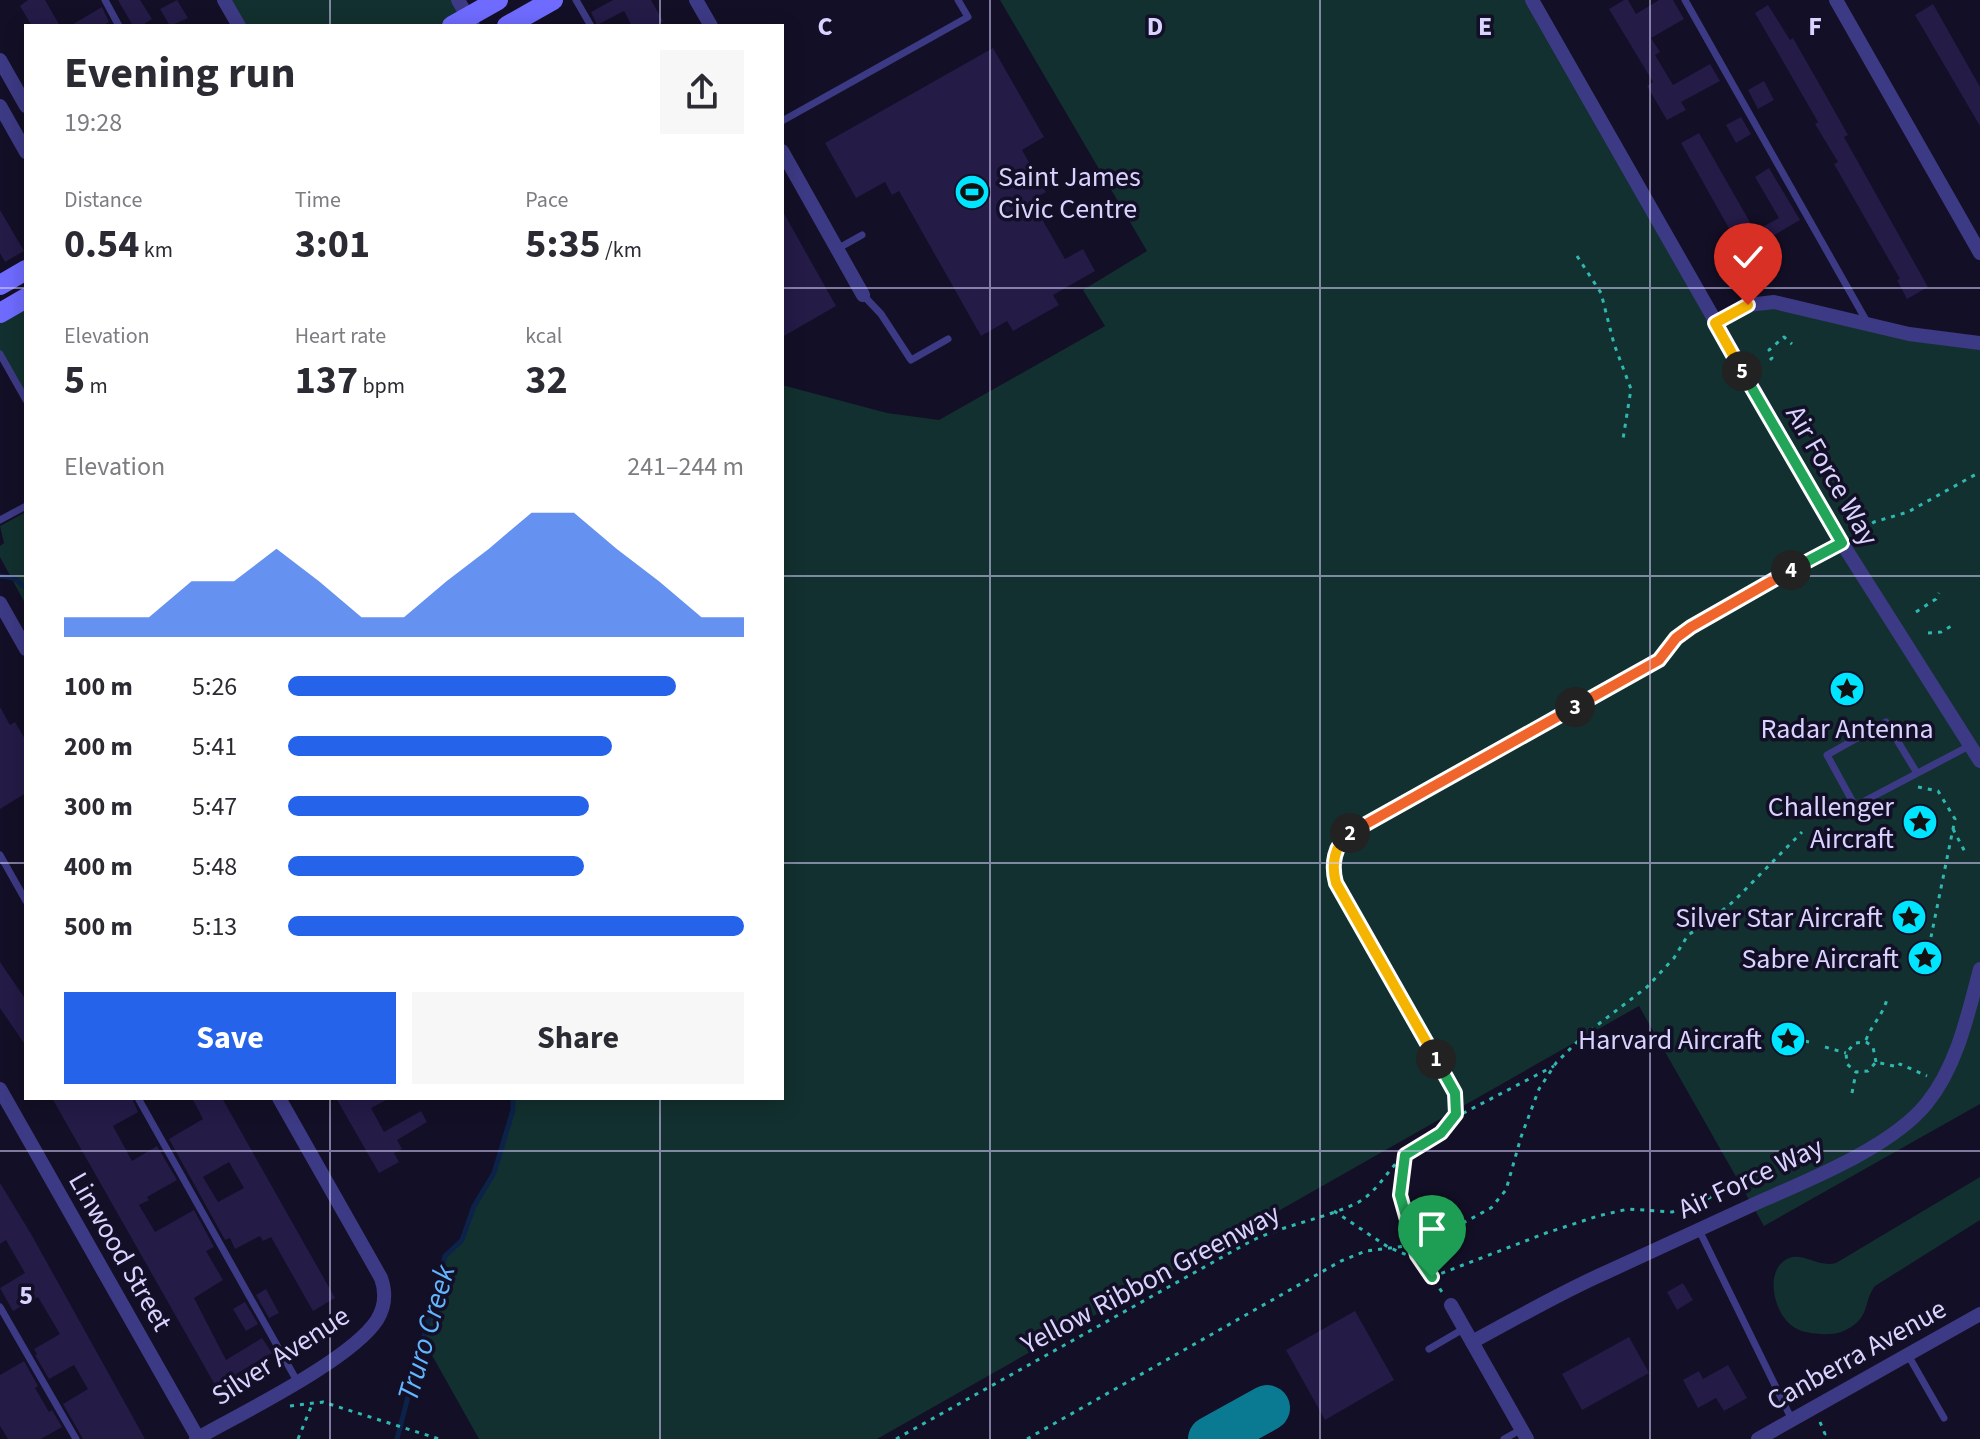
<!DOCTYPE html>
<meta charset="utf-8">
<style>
:root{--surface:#fff;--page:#f7f7f7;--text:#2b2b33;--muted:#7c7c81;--accent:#2563eb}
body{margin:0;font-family:"Source Sans 3",sans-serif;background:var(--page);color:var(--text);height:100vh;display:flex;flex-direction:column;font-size:30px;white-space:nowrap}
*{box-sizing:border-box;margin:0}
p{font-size:26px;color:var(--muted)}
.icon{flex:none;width:44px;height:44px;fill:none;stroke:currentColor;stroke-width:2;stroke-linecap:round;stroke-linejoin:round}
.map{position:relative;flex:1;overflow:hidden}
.side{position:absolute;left:24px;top:24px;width:760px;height:1076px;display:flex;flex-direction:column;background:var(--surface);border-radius:0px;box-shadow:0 4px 20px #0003}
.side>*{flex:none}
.pin{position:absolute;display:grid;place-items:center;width:68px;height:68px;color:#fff;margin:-82px -34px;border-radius:50% 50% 50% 0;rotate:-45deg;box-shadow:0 0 8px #0007}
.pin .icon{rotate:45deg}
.km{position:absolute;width:40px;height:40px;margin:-20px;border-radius:50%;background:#222;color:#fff;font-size:22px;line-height:40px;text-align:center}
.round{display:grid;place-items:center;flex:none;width:84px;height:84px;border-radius:0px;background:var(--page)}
.overview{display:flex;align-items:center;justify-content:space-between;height:136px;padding:0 40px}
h1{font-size:44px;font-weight:700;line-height:60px}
.figures{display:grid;grid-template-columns:repeat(3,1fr);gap:12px;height:136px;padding:8px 40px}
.figures div{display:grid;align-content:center}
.figures b{font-size:40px;font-weight:700}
.figures small{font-size:22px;font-weight:400}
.figures p{font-size:22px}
.chart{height:224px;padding:16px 40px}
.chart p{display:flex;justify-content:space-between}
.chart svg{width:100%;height:144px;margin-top:8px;fill:var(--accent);opacity:.7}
.primary-button{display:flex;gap:16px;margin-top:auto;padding:16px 40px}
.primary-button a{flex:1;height:92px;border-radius:0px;background:var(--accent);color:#fff;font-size:32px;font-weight:700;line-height:92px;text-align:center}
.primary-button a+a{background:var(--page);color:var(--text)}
ul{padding:0 40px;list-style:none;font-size:26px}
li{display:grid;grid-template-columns:128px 96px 1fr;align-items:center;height:60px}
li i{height:20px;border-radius:10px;background:var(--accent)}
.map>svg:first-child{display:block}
.green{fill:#12302f}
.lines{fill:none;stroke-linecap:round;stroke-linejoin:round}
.stream{stroke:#0c2248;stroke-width:5}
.taxiway{stroke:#0a7a92;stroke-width:46}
.building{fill:#241b47;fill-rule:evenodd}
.path{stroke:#2fb8b0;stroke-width:3;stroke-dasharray:4 6;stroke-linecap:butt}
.lane{stroke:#3d3a85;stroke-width:7}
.street{stroke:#3d3a85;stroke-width:14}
.secondary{stroke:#6f6bff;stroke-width:20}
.split-1-casing{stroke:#fff;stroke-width:16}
.split-2-casing{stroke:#fff;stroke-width:16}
.split-3-casing{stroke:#fff;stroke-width:16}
.split-4-casing{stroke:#fff;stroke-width:16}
.split-5-casing{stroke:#fff;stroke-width:16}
.split-6-casing{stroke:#fff;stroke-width:16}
.split-1{stroke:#22a559;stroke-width:10}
.split-2{stroke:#f5b400;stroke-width:10}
.split-3{stroke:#f0652b;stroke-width:10}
.split-4{stroke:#f0652b;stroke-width:10}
.split-5{stroke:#22a559;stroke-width:10}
.split-6{stroke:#f5b400;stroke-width:10}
.grid{fill:none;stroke:#d9d4ff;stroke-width:2;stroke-opacity:0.55}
.labels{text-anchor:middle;stroke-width:7;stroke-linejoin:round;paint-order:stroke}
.poi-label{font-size:28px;fill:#d9d4ff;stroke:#130f26;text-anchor:end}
.street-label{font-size:28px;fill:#d9d4ff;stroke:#130f26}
.water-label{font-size:30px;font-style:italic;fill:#62b6ff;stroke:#130f26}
.grid-label{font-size:26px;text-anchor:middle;font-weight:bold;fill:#d9d4ff;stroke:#130f26;stroke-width:7;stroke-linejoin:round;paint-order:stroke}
</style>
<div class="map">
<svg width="1980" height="1439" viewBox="0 0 1980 1439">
<rect width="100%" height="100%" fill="#130f26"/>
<g class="green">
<path d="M224,0H458L468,17L452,26H239Z"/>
<path d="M1000,0H1532L1715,323L1757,303L1980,343V1104L1764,1226L1639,1006L877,1439H479L424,1341L445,1256L462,1240L474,1206L493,1174L513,1110V1098H782V385L887,413L939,420L1105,326L1083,290L1147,251Z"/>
<path d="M26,298V396L0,353V313Z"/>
<path d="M26,512V605L0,557V546L4,543L0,526Z"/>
<path d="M1980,1177V1220L1875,1286C1865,1298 1869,1313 1855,1324C1844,1333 1834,1335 1820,1334C1810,1333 1799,1332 1791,1325C1774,1312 1764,1271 1787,1259C1802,1251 1817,1268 1836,1263Z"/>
</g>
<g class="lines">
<g class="stream">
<path d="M0,576L14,578L26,588"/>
<path d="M397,1439L445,1256L462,1240L474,1206L494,1173L513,1110V1098"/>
</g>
<path class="taxiway" d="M1211,1439L1267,1408"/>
</g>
<g class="building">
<path d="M28,0H45L60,26H32L20,6Z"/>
<path d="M118,0H140L152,19L141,26H133Z"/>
<path d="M177,0L188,18L170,26L160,9Z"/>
<path d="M613,0H651L663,21L655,26H632L624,11L597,25L591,12Z"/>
<path d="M1624,0H1628L1636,14L1659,0H1673L1684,19L1651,38L1660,52L1655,55L1673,85L1710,64L1720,81L1681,102L1686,110L1667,120L1647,86L1653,82L1609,9Z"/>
<path d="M1933,4L1980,87V126L1915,15Z"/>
<path d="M1768,5L1790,40L1793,38L1825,94L1848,135L1844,137L1928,287L1907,299L1897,280L1900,279L1834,164L1838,162L1815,124L1818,122L1755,13Z"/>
<path d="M102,7L109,22L102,26H70Z"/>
<path d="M993,48L1044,137L1022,150L1046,192L1031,200L1065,259L1083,249L1095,271L1053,295L1059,305L1013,331L1007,321L981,336L899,191L892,195L885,182L856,198L825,143Z"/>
<path d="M1764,81L1774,100L1758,109L1748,90Z"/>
<path d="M1741,117L1751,134L1736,143L1726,125Z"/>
<path d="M1699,133L1755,231L1779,218L1755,177L1769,168L1800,220L1764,241L1771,253L1754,263L1735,230L1731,232L1681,143Z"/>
<path d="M0,210L24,251L5,262L0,253Z"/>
<path d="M782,210L836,306L782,337Z"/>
<path d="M0,707L10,725L15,722L26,741V793L0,809Z"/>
<path d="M0,962L26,1000V1046L0,1008Z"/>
<path d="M52,1098H132L138,1112L113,1126L132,1161L157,1146L177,1180L147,1197L149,1200L139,1205L155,1232L194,1210L214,1247L206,1251L223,1280L194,1298L226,1360L262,1338L272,1353L236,1374L244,1387L223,1399Z"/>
<path d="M192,1098H222L335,1298L313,1311L271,1237L263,1241L260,1236L235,1249L230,1238L225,1240L169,1139L203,1119ZM229,1162L244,1188L218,1202L203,1177Z"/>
<path d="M336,1098H390L371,1108L384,1132L421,1111L427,1122L397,1140L402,1149L394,1153L399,1162L379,1173Z"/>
<path d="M0,1183L31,1234L145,1439H83L63,1404L88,1389L74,1365L49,1379L35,1355L37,1354L34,1349L60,1334L38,1297L13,1311L0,1288L25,1273L6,1240L0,1244Z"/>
<path d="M1683,1283L1693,1300L1677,1310L1667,1292Z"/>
<path d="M266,1289L279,1313L269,1318L256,1295Z"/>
<path d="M245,1302L258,1324L246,1331L233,1309Z"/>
<path d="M1355,1311L1394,1380L1325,1420L1286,1350Z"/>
<path d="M1629,1337L1649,1373L1582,1410L1562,1374Z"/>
<path d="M24,1361L38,1386L35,1388L49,1412L52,1410L62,1427L41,1439H8L0,1426V1375Z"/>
<path d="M1728,1365L1747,1398L1724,1411L1716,1398L1698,1408L1683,1380L1699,1371L1703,1379Z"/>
</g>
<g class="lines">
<g class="path">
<path d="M1577,256L1601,293L1614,344L1631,389L1623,439"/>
<path d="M1770,360L1772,358L1769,350L1784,337L1792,344"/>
<path d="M1856,535L1874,522L1908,512L1980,472"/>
<path d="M1916,612L1936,599L1939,593"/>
<path d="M1928,633L1941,632L1953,625"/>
<path d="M1918,787L1938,791L1955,819L1931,937"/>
<path d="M1953,829L1965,852"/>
<path d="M1796,1039L1809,1042"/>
<path d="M1866,1040C1872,1024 1883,1015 1887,999"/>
<path d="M1825,1047L1846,1053"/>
<path d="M1876,1062L1873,1047L1866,1042L1855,1043L1846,1053L1847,1064L1856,1072L1868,1071L1876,1062L1898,1067L1900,1064L1927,1076"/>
<path d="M1852,1093L1856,1072"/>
<path d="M1454,1118L1554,1066"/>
<path d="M1404,1158L1400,1195L1417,1255L1442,1292"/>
<path d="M1334,1211L1388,1247L1421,1261"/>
<path d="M1432,1277L1546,1233L1598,1216L1628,1209L1672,1212L1698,1204L1746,1177"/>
<path d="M290,1406L323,1402L439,1439"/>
<path d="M1820,1422L1825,1434L1822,1439"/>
<path d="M298,1439L313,1402"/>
<path d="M896,1439L1251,1241C1285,1225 1322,1219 1355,1204C1379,1193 1390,1163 1412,1149C1425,1140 1443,1136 1452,1122C1458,1113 1458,1103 1455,1093L1336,883C1330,861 1336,843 1355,830L1651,665C1667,654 1675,638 1691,627L1812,558L1829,551"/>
<path d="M1027,1439L1341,1261L1366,1251L1415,1245L1433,1239L1491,1208L1506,1190L1521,1137L1539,1089L1556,1063L1583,1036L1647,987L1674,958L1688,935L1707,923L1734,901L1802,832"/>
</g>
<g class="lane">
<path d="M105,0L119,26"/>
<path d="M576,0L591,26"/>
<path d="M1685,0L1867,322"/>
<path d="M782,121L968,17L958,0"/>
<path d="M837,249L862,235"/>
<path d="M863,295L881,314L911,360L948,339"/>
<path d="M0,354L26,400"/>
<path d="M0,520L26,506"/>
<path d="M1917,773L1886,722L1827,755L1855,806L1971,745"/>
<path d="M0,855L26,901"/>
<path d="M138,1098L297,1381"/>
<path d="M1699,1230L1792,1420"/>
<path d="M0,1307L76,1439"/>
<path d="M1429,1349L1465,1328"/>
<path d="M1908,1355L1944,1418"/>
<path d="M1504,1439L1522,1429"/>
</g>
<g class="street">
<path d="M224,0L239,26"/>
<path d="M458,0L473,26"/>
<path d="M696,0L711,26"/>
<path d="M1532,0L1842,543L1980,761"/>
<path d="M1836,0L1980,253"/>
<path d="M0,60L26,106"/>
<path d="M0,106L26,152"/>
<path d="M782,151L863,295"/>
<path d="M1715,323L1748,305L1774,302L1909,334L1980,343"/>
<path d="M0,603L26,649"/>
<path d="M0,1089L198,1438"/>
<path d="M1451,1305L1527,1439"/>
<path d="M1472,1342C1517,1318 1561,1292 1607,1272C1658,1248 1710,1225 1761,1201C1811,1179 1893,1146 1927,1103C1957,1066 1968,1014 1980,969"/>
<path d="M196,1439C240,1414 351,1360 377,1320C385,1307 386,1292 381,1278L279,1098"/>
<path d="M1758,1439L1980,1314"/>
</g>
<g class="secondary">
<path d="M452,26L498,0"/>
<path d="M507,26L553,0"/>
<path d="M0,285L26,270"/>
<path d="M0,313L26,298"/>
</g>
</g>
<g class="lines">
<defs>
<path id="split-1" d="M1432,1277L1417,1255L1400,1195L1405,1155L1441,1133L1456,1114L1455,1093L1436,1059"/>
<path id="split-2" d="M1350,833C1334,845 1331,865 1336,883L1436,1059"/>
<path id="split-3" d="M1350,833L1575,707"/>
<path id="split-4" d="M1575,707L1659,660L1676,638L1691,627L1791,570"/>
<path id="split-5" d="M1742,371L1842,543L1791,570"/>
<path id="split-6" d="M1742,371L1715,323L1748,305"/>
</defs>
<use href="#split-1" class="split-1-casing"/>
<use href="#split-2" class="split-2-casing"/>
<use href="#split-3" class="split-3-casing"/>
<use href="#split-4" class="split-4-casing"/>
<use href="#split-5" class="split-5-casing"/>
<use href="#split-6" class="split-6-casing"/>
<use href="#split-1" class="split-1"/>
<use href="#split-2" class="split-2"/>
<use href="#split-3" class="split-3"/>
<use href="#split-4" class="split-4"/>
<use href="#split-5" class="split-5"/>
<use href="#split-6" class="split-6"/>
</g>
<path class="grid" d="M330,0V26M660,0V26M990,0V1439M1320,0V1439M1650,0V1439M0,288H26M782,288H1980M0,576H26M782,576H1980M0,863H26M782,863H1980M330,1098V1439M660,1098V1439M0,1151H1980"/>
<defs>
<symbol id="stadium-disc" viewBox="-11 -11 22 22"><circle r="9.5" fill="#00e5ff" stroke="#130f26"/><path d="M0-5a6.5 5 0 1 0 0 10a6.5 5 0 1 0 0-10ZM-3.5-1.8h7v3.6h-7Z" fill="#111"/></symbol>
<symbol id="sight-disc" viewBox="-11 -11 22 22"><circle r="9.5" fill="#00e5ff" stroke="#130f26"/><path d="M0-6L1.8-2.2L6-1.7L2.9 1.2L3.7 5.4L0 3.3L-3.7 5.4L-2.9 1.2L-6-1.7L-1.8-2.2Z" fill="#111"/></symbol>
</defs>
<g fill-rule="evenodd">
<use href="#stadium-disc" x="952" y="172" width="40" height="40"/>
<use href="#sight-disc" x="1827" y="669" width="40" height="40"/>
<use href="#sight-disc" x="1900" y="802" width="40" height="40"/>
<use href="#sight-disc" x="1889" y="897" width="40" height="40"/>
<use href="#sight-disc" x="1905" y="938" width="40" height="40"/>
<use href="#sight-disc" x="1768" y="1019" width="40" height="40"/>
</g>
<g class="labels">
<g class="poi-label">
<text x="998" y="186" text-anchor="start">Saint James<tspan x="998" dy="32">Civic Centre</tspan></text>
<text x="1847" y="738" text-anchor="middle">Radar Antenna</text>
<text x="1894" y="816">Challenger<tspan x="1894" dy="32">Aircraft</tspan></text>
<text x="1883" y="927">Silver Star Aircraft</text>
<text x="1899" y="968">Sabre Aircraft</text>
<text x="1762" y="1049">Harvard Aircraft</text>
</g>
<g class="street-label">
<text transform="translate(1833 475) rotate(60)" y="10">Air Force Way</text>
<text transform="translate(1750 1177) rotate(-25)" y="10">Air Force Way</text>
<text transform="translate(121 1251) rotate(60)" y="10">Linwood Street</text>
<text transform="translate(1150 1278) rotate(-28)" y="10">Yellow Ribbon Greenway</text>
<text transform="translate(1856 1354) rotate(-29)" y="10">Canberra Avenue</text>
<text transform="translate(280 1355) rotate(-33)" y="10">Silver Avenue</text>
</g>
<g class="water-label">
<text transform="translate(426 1333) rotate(-74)" y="10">Truro Creek</text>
</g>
</g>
<g class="grid-label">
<text x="825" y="35">C</text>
<text x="1155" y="35">D</text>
<text x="1485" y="35">E</text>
<text x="1815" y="35">F</text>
<text x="26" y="1304">5</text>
</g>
</svg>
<div class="pin" style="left:1432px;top:1277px;background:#1e9e55"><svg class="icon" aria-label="arrive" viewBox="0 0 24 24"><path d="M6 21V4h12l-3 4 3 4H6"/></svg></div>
<div class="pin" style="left:1748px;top:305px;background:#d93025"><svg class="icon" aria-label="check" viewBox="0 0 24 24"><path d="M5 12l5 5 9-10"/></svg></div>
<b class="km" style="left:1436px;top:1059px">1</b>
<b class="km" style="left:1350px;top:833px">2</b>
<b class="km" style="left:1575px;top:707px">3</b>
<b class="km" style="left:1791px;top:570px">4</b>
<b class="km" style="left:1742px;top:371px">5</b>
<section class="side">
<div class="overview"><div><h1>Evening run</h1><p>19:28</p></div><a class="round"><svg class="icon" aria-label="share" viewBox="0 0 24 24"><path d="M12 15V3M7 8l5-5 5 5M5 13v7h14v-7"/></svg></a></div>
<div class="figures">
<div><p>Distance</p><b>0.54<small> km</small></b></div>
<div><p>Time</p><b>3:01</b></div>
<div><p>Pace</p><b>5:35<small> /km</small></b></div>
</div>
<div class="figures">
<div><p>Elevation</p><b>5<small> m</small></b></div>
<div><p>Heart rate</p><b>137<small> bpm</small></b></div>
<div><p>kcal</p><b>32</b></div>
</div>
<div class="chart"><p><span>Elevation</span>241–244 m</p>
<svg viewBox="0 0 160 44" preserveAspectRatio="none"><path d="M0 44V38L10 38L20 38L30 27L40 27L50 17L60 27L70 38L80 38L90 27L100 17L110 6L120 6L130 17L140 27L150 38L160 38V44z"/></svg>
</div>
<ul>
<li><b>100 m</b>5:26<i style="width:85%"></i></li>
<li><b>200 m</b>5:41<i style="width:71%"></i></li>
<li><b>300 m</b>5:47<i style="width:66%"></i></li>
<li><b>400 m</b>5:48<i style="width:65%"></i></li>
<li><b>500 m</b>5:13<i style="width:100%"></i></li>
</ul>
<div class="primary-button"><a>Save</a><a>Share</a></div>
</section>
</div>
